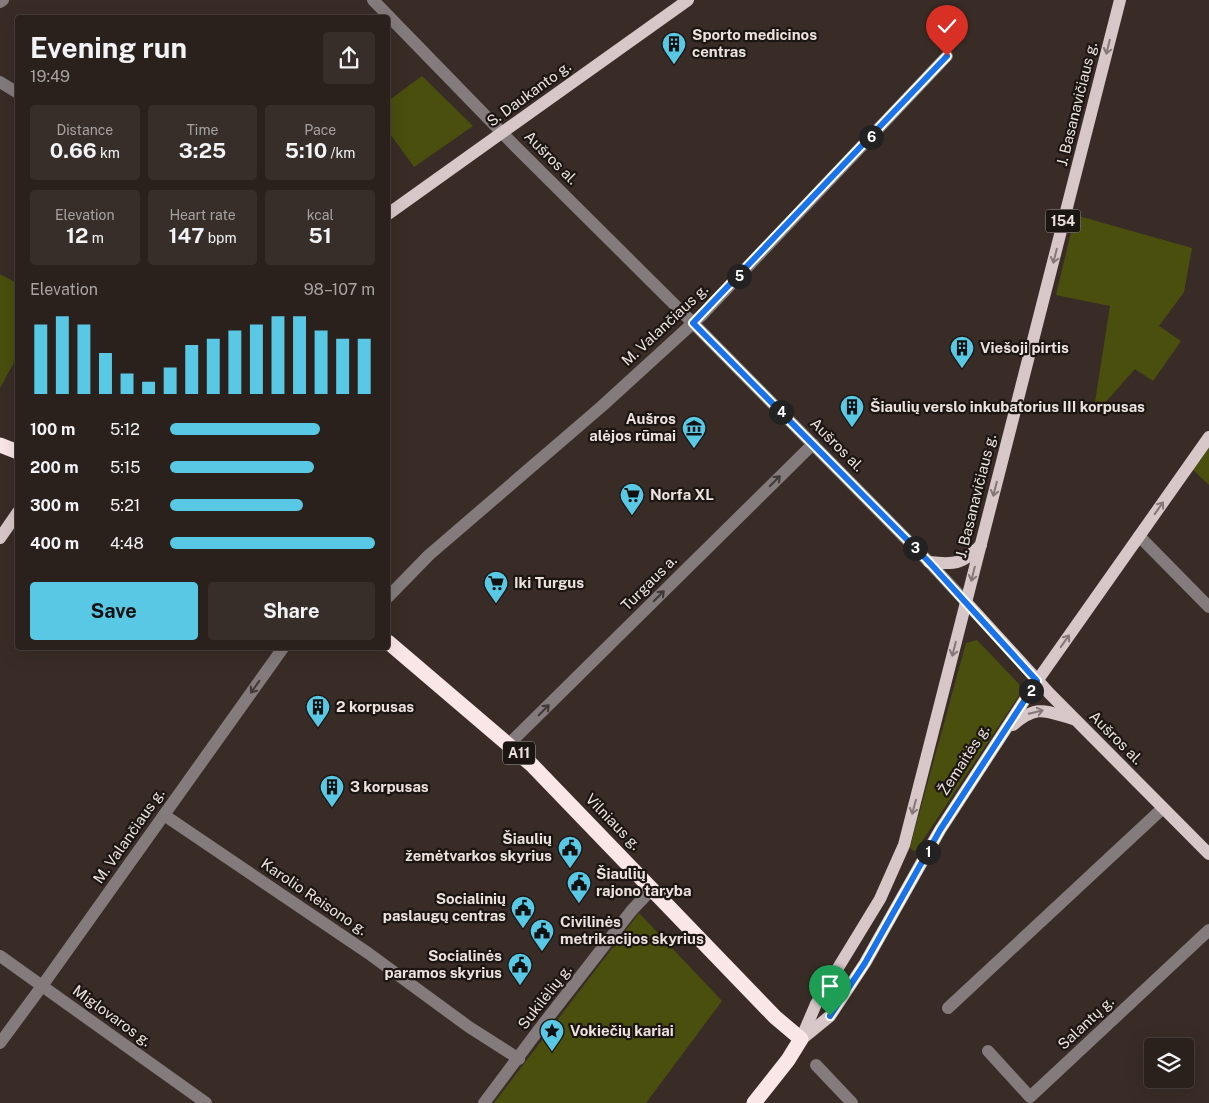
<!DOCTYPE html>
<meta charset="utf-8">
<style>
:root{--surface:#2b211c;--page:#372e29;--text:#f1f3f6;--muted:#a6a3a3;--line:#473e3b;--accent:#59c8e5}
body{margin:0;font-family:"Public Sans",sans-serif;background:var(--page);color:var(--text);height:100vh;display:flex;flex-direction:column;font-size:19px;white-space:nowrap}
*{box-sizing:border-box;margin:0}
p{font-size:16px;color:var(--muted)}
.icon{flex:none;width:28px;height:28px;fill:none;stroke:currentColor;stroke-width:2;stroke-linecap:round;stroke-linejoin:round}
.map{position:relative;flex:1;overflow:hidden}
.sheet{position:absolute;left:15px;top:15px;width:375px;height:635px;display:flex;flex-direction:column;background:var(--surface);border-radius:5px;box-shadow:0 5px 20px #0002,0 0 0 1px var(--line)}
.sheet>*{flex:none}
.tools{position:absolute;left:1144px;top:1038px;display:grid;gap:10px}
.tools a{display:grid;place-items:center;width:50px;height:50px;border-radius:5px;background:var(--surface);box-shadow:0 5px 20px #0002,0 0 0 1px var(--line);font-size:25px}
.pin{position:absolute;display:grid;place-items:center;width:42px;height:42px;color:#fff;margin:-51px -21px;border-radius:50% 50% 50% 0;rotate:-45deg;box-shadow:0 0 5px #0007}
.pin .icon{rotate:45deg}
.km{position:absolute;width:25px;height:25px;margin:-12px;border-radius:50%;background:#222;color:#fff;font-size:14px;line-height:25px;text-align:center}
.round{display:grid;place-items:center;flex:none;width:52px;height:52px;border-radius:5px;background:var(--page)}
.summary{display:flex;align-items:center;justify-content:space-between;height:85px;padding:0 15px}
h1{font-size:28px;font-weight:700;line-height:38px}
.metrics{display:grid;grid-template-columns:repeat(3,1fr);gap:8px;height:85px;padding:5px 15px}
.metrics div{display:grid;align-content:center;border-radius:5px;background:var(--page);text-align:center}
.metrics b{font-size:21px;font-weight:700}
.metrics small{font-size:14px;font-weight:400}
.metrics p{font-size:14px}
.chart{height:140px;padding:10px 15px}
.chart p{display:flex;justify-content:space-between}
.chart svg{width:100%;height:90px;margin-top:5px;stroke:var(--accent);stroke-width:6}
.button{display:flex;gap:10px;margin-top:auto;padding:10px 15px}
.button a{flex:1;height:58px;border-radius:5px;background:var(--accent);color:#111;font-size:20px;font-weight:700;line-height:58px;text-align:center}
.button a+a{background:var(--page);color:var(--text)}
ul{padding:0 15px;list-style:none;font-size:16px}
li{display:grid;grid-template-columns:80px 60px 1fr;align-items:center;height:38px}
li i{height:12px;border-radius:6px;background:var(--accent)}
.map>svg:first-child{display:block}
.green{fill:#4a4f0e}
.lines{fill:none;stroke-linecap:round;stroke-linejoin:round}
.minor{stroke:#837b7c;stroke-width:12}
.major{stroke:#d8c7c9;stroke-width:12}
.highway{stroke:#fae5e7;stroke-width:15}
.oneway{stroke:#837777}
.oneway2{stroke:#403938}
.route-casing{stroke:#fff;stroke-width:10}
.route{stroke:#1a73e8;stroke-width:6}
.labels{text-anchor:middle;stroke-width:4.5;stroke-linejoin:round;paint-order:stroke}
.shield{fill:#1c1613;stroke:#aea6a2;stroke-width:1}
.shield-label{font-size:14px;font-weight:bold;fill:#ece3df}
.poi-label{font-size:15px;font-weight:bold;fill:#ece3df;stroke:#1c1613;text-anchor:start}
.street-label{font-size:15px;fill:#ece3df;stroke:#1c1613}
</style>
<div class="map">
<svg width="1209" height="1103" viewBox="0 0 1209 1103">
<rect width="100%" height="100%" fill="#392c26"/>
<g class="green">
<path d="M422,76L473,126L414,167L388,131V101Z"/>
<path d="M1075,215L1192,248L1184,292L1159,326L1181,341L1153,381L1135,369L1102,406L1095,402L1110,306L1056,295Z"/>
<path d="M0,274L18,284L17,357L0,388Z"/>
<path d="M1209,437V485L1189,466Z"/>
<path d="M977,640L1019,684L1020,694L921,843L915,851L912,850L910,847L966,643Z"/>
<path d="M639,913L722,1001L646,1103H494Z"/>
</g>
<g class="lines">
<g class="minor">
<path d="M373,0L516,147L693,323L929,562L966,602"/>
<path d="M0,2L3,0"/>
<path d="M0,82L18,93"/>
<path d="M1139,536L1209,607"/>
<path d="M388,597L429,555L601,407L703,314L947,56"/>
<path d="M509,744L813,444"/>
<path d="M164,815L368,953L469,1027L519,1059"/>
<path d="M0,956L206,1103"/>
<path d="M948,1008L1163,808"/>
<path d="M0,1043L42,986L283,648"/>
<path d="M988,1051L1030,1097L1209,930"/>
<path d="M816,1065L852,1103"/>
<path d="M484,1103L537,1032L632,910L652,889"/>
</g>
<g class="major">
<path d="M388,214L688,0"/>
<path d="M0,538L18,512"/>
<path d="M929,562C955,565 963,564 981,545"/>
<path d="M966,602L1050,694L1209,854"/>
<path d="M1013,725C1037,704 1045,711 1073,719"/>
<path d="M803,1038L830,1016L865,963L940,830L970,784L1037,681L1209,437"/>
<path d="M801,1039L816,1004L880,899L904,845L1120,0"/>
</g>
<g class="highway">
<path d="M0,445L18,452"/>
<path d="M388,642L532,765L775,1017L801,1039L788,1060L754,1103"/>
</g>
</g>
<defs><path id="oneway-shaft" d="M-6 0H5M1.5-3L5.5 0L1.5 3" fill="none" stroke-width="1.6" stroke-linecap="round" stroke-linejoin="round" transform="scale(1.25)"/></defs>
<g class="oneway">
<use href="#oneway-shaft" transform="translate(1108 47) rotate(104)"/>
<use href="#oneway-shaft" transform="translate(1055 256) rotate(104)"/>
<use href="#oneway-shaft" transform="translate(995 489) rotate(104)"/>
<use href="#oneway-shaft" transform="translate(1159 508) rotate(-55)"/>
<use href="#oneway-shaft" transform="translate(973 574) rotate(104)"/>
<use href="#oneway-shaft" transform="translate(1065 641) rotate(-55)"/>
<use href="#oneway-shaft" transform="translate(954 649) rotate(104)"/>
<use href="#oneway-shaft" transform="translate(1036 712) rotate(-14)"/>
<use href="#oneway-shaft" transform="translate(914 807) rotate(105)"/>
</g>
<g class="oneway2">
<use href="#oneway-shaft" transform="translate(775 481) rotate(-45)"/>
<use href="#oneway-shaft" transform="translate(659 596) rotate(-45)"/>
<use href="#oneway-shaft" transform="translate(255 687) rotate(125)"/>
<use href="#oneway-shaft" transform="translate(544 710) rotate(-45)"/>
</g>
<g class="lines">
<defs>
<path id="route" d="M830,1016L865,963L940,830L1037,681L929,562L693,323L947,56"/>
</defs>
<use href="#route" class="route-casing"/>
<use href="#route" class="route"/>
</g>
<defs>
<symbol id="building-pin" viewBox="-11 -11 22 30"><path d="M0 17L-7.5 6A9.5 9.5 0 1 1 7.5 6Z" fill="#59c8e5" stroke="#1c1613"/><path d="M-4-6H4V6H1V3H-1V6H-4ZM-2.5-4.3h1.7v1.8h-1.7ZM.8-4.3h1.7v1.8H.8ZM-2.5-1h1.7V.8h-1.7ZM.8-1h1.7V.8H.8Z" fill="#111"/></symbol>
<symbol id="museum-pin" viewBox="-11 -11 22 30"><path d="M0 17L-7.5 6A9.5 9.5 0 1 1 7.5 6Z" fill="#59c8e5" stroke="#1c1613"/><path d="M0-6L6-3V-2H-6V-3ZM-5-1h2V3h-2ZM-1-1h2V3h-2ZM3-1h2V3H3ZM-6 4H6V6H-6Z" fill="#111"/></symbol>
<symbol id="supermarket-pin" viewBox="-11 -11 22 30"><path d="M0 17L-7.5 6A9.5 9.5 0 1 1 7.5 6Z" fill="#59c8e5" stroke="#1c1613"/><path d="M-6-5.5h2.5l.6 2H6L4.5 2H-2.5L-4.4-4H-6ZM-1.5 3.2a1.3 1.3 0 1 0 .1 0ZM3 3.2a1.3 1.3 0 1 0 .1 0Z" fill="#111"/></symbol>
<symbol id="civic-pin" viewBox="-11 -11 22 30"><path d="M0 17L-7.5 6A9.5 9.5 0 1 1 7.5 6Z" fill="#59c8e5" stroke="#1c1613"/><path d="M-.6-6.5H3V-4.5H.6V-3L4-1V1h2V6H-6V1h2V-1L-.6-3ZM-1.2 2.5V6h2.4V2.5Z" fill="#111"/></symbol>
<symbol id="sight-pin" viewBox="-11 -11 22 30"><path d="M0 17L-7.5 6A9.5 9.5 0 1 1 7.5 6Z" fill="#59c8e5" stroke="#1c1613"/><path d="M0-6L1.8-2.2L6-1.7L2.9 1.2L3.7 5.4L0 3.3L-3.7 5.4L-2.9 1.2L-6-1.7L-1.8-2.2Z" fill="#111"/></symbol>
</defs>
<g fill-rule="evenodd">
<use href="#building-pin" x="660" y="30" width="28" height="38"/>
<use href="#building-pin" x="948" y="334" width="28" height="38"/>
<use href="#building-pin" x="838" y="393" width="28" height="38"/>
<use href="#museum-pin" x="680" y="414" width="28" height="38"/>
<use href="#supermarket-pin" x="618" y="481" width="28" height="38"/>
<use href="#supermarket-pin" x="482" y="569" width="28" height="38"/>
<use href="#building-pin" x="304" y="693" width="28" height="38"/>
<use href="#building-pin" x="318" y="773" width="28" height="38"/>
<use href="#civic-pin" x="556" y="834" width="28" height="38"/>
<use href="#civic-pin" x="565" y="869" width="28" height="38"/>
<use href="#civic-pin" x="509" y="894" width="28" height="38"/>
<use href="#civic-pin" x="528" y="917" width="28" height="38"/>
<use href="#civic-pin" x="506" y="951" width="28" height="38"/>
<use href="#sight-pin" x="538" y="1017" width="28" height="38"/>
</g>
<g class="labels">
<g class="shield">
<rect x="1045.5" y="209.5" width="35" height="23" rx="4"/>
<rect x="503" y="741.5" width="32" height="23" rx="4"/>
</g>
<g class="shield-label">
<text x="1063" y="226">154</text>
<text x="519" y="758">A11</text>
</g>
<g class="poi-label">
<text x="692" y="40">Sporto medicinos<tspan x="692" dy="17">centras</tspan></text>
<text x="980" y="353">Viešoji pirtis</text>
<text x="870" y="412">Šiaulių verslo inkubatorius III korpusas</text>
<text x="676" y="424" text-anchor="end">Aušros<tspan x="676" dy="17">alėjos rūmai</tspan></text>
<text x="650" y="500">Norfa XL</text>
<text x="514" y="588">Iki Turgus</text>
<text x="336" y="712">2 korpusas</text>
<text x="350" y="792">3 korpusas</text>
<text x="552" y="844" text-anchor="end">Šiaulių<tspan x="552" dy="17">žemėtvarkos skyrius</tspan></text>
<text x="596" y="879">Šiaulių<tspan x="596" dy="17">rajono taryba</tspan></text>
<text x="506" y="904" text-anchor="end">Socialinių<tspan x="506" dy="17">paslaugų centras</tspan></text>
<text x="560" y="927">Civilinės<tspan x="560" dy="17">metrikacijos skyrius</tspan></text>
<text x="502" y="961" text-anchor="end">Socialinės<tspan x="502" dy="17">paramos skyrius</tspan></text>
<text x="570" y="1036">Vokiečių kariai</text>
</g>
<g class="street-label">
<text transform="translate(529 94) rotate(-36)" y="5">S. Daukanto g.</text>
<text transform="translate(1077 104) rotate(-76)" y="5">J. Basanavičiaus g.</text>
<text transform="translate(551 158) rotate(45)" y="5">Aušros al.</text>
<text transform="translate(665 325) rotate(-43)" y="5">M. Valančiaus g.</text>
<text transform="translate(837 445) rotate(45)" y="5">Aušros al.</text>
<text transform="translate(976 496) rotate(-76)" y="5">J. Basanavičiaus g.</text>
<text transform="translate(649 583) rotate(-45)" y="5">Turgaus a.</text>
<text transform="translate(1116 738) rotate(45)" y="5">Aušros al.</text>
<text transform="translate(964 760) rotate(-57)" y="5">Žemaitės g.</text>
<text transform="translate(613 822) rotate(46)" y="5">Vilniaus g.</text>
<text transform="translate(129 836) rotate(-55)" y="5">M. Valančiaus g.</text>
<text transform="translate(314 897) rotate(34)" y="5">Karolio Reisono g.</text>
<text transform="translate(545 997) rotate(-52)" y="5">Sukilėlių g.</text>
<text transform="translate(112 1016) rotate(36)" y="5">Miglovaros g.</text>
<text transform="translate(1086 1023) rotate(-43)" y="5">Salantų g.</text>
</g>
</g>
</svg>
<div class="tools">
<a><svg class="icon" aria-label="layers" viewBox="0 0 24 24"><path d="M12 4l9 5-9 5-9-5zM3 14l9 5 9-5"/></svg></a>
</div>
<div class="pin" style="left:830px;top:1016px;background:#1e9e55"><svg class="icon" aria-label="arrive" viewBox="0 0 24 24"><path d="M6 21V4h12l-3 4 3 4H6"/></svg></div>
<div class="pin" style="left:947px;top:56px;background:#d93025"><svg class="icon" aria-label="check" viewBox="0 0 24 24"><path d="M5 12l5 5 9-10"/></svg></div>
<b class="km" style="left:928px;top:852px">1</b>
<b class="km" style="left:1031px;top:691px">2</b>
<b class="km" style="left:915px;top:548px">3</b>
<b class="km" style="left:781px;top:412px">4</b>
<b class="km" style="left:739px;top:276px">5</b>
<b class="km" style="left:871px;top:137px">6</b>
<section class="sheet">
<div class="summary"><div><h1>Evening run</h1><p>19:49</p></div><a class="round"><svg class="icon" aria-label="share" viewBox="0 0 24 24"><path d="M12 15V3M7 8l5-5 5 5M5 13v7h14v-7"/></svg></a></div>
<div class="metrics">
<div><p>Distance</p><b>0.66<small> km</small></b></div>
<div><p>Time</p><b>3:25</b></div>
<div><p>Pace</p><b>5:10<small> /km</small></b></div>
</div>
<div class="metrics">
<div><p>Elevation</p><b>12<small> m</small></b></div>
<div><p>Heart rate</p><b>147<small> bpm</small></b></div>
<div><p>kcal</p><b>51</b></div>
</div>
<div class="chart"><p><span>Elevation</span>98–107 m</p>
<svg viewBox="0 0 160 44" preserveAspectRatio="none"><path d="M5 44V10M15 44V6M25 44V10M35 44V24M45 44V34M55 44V38M65 44V31M75 44V20M85 44V17M95 44V13M105 44V10M115 44V6M125 44V6M135 44V13M145 44V17M155 44V17"/></svg>
</div>
<ul>
<li><b>100 m</b>5:12<i style="width:73%"></i></li>
<li><b>200 m</b>5:15<i style="width:70%"></i></li>
<li><b>300 m</b>5:21<i style="width:65%"></i></li>
<li><b>400 m</b>4:48<i style="width:100%"></i></li>
</ul>
<div class="button"><a>Save</a><a>Share</a></div>
</section>
</div>
